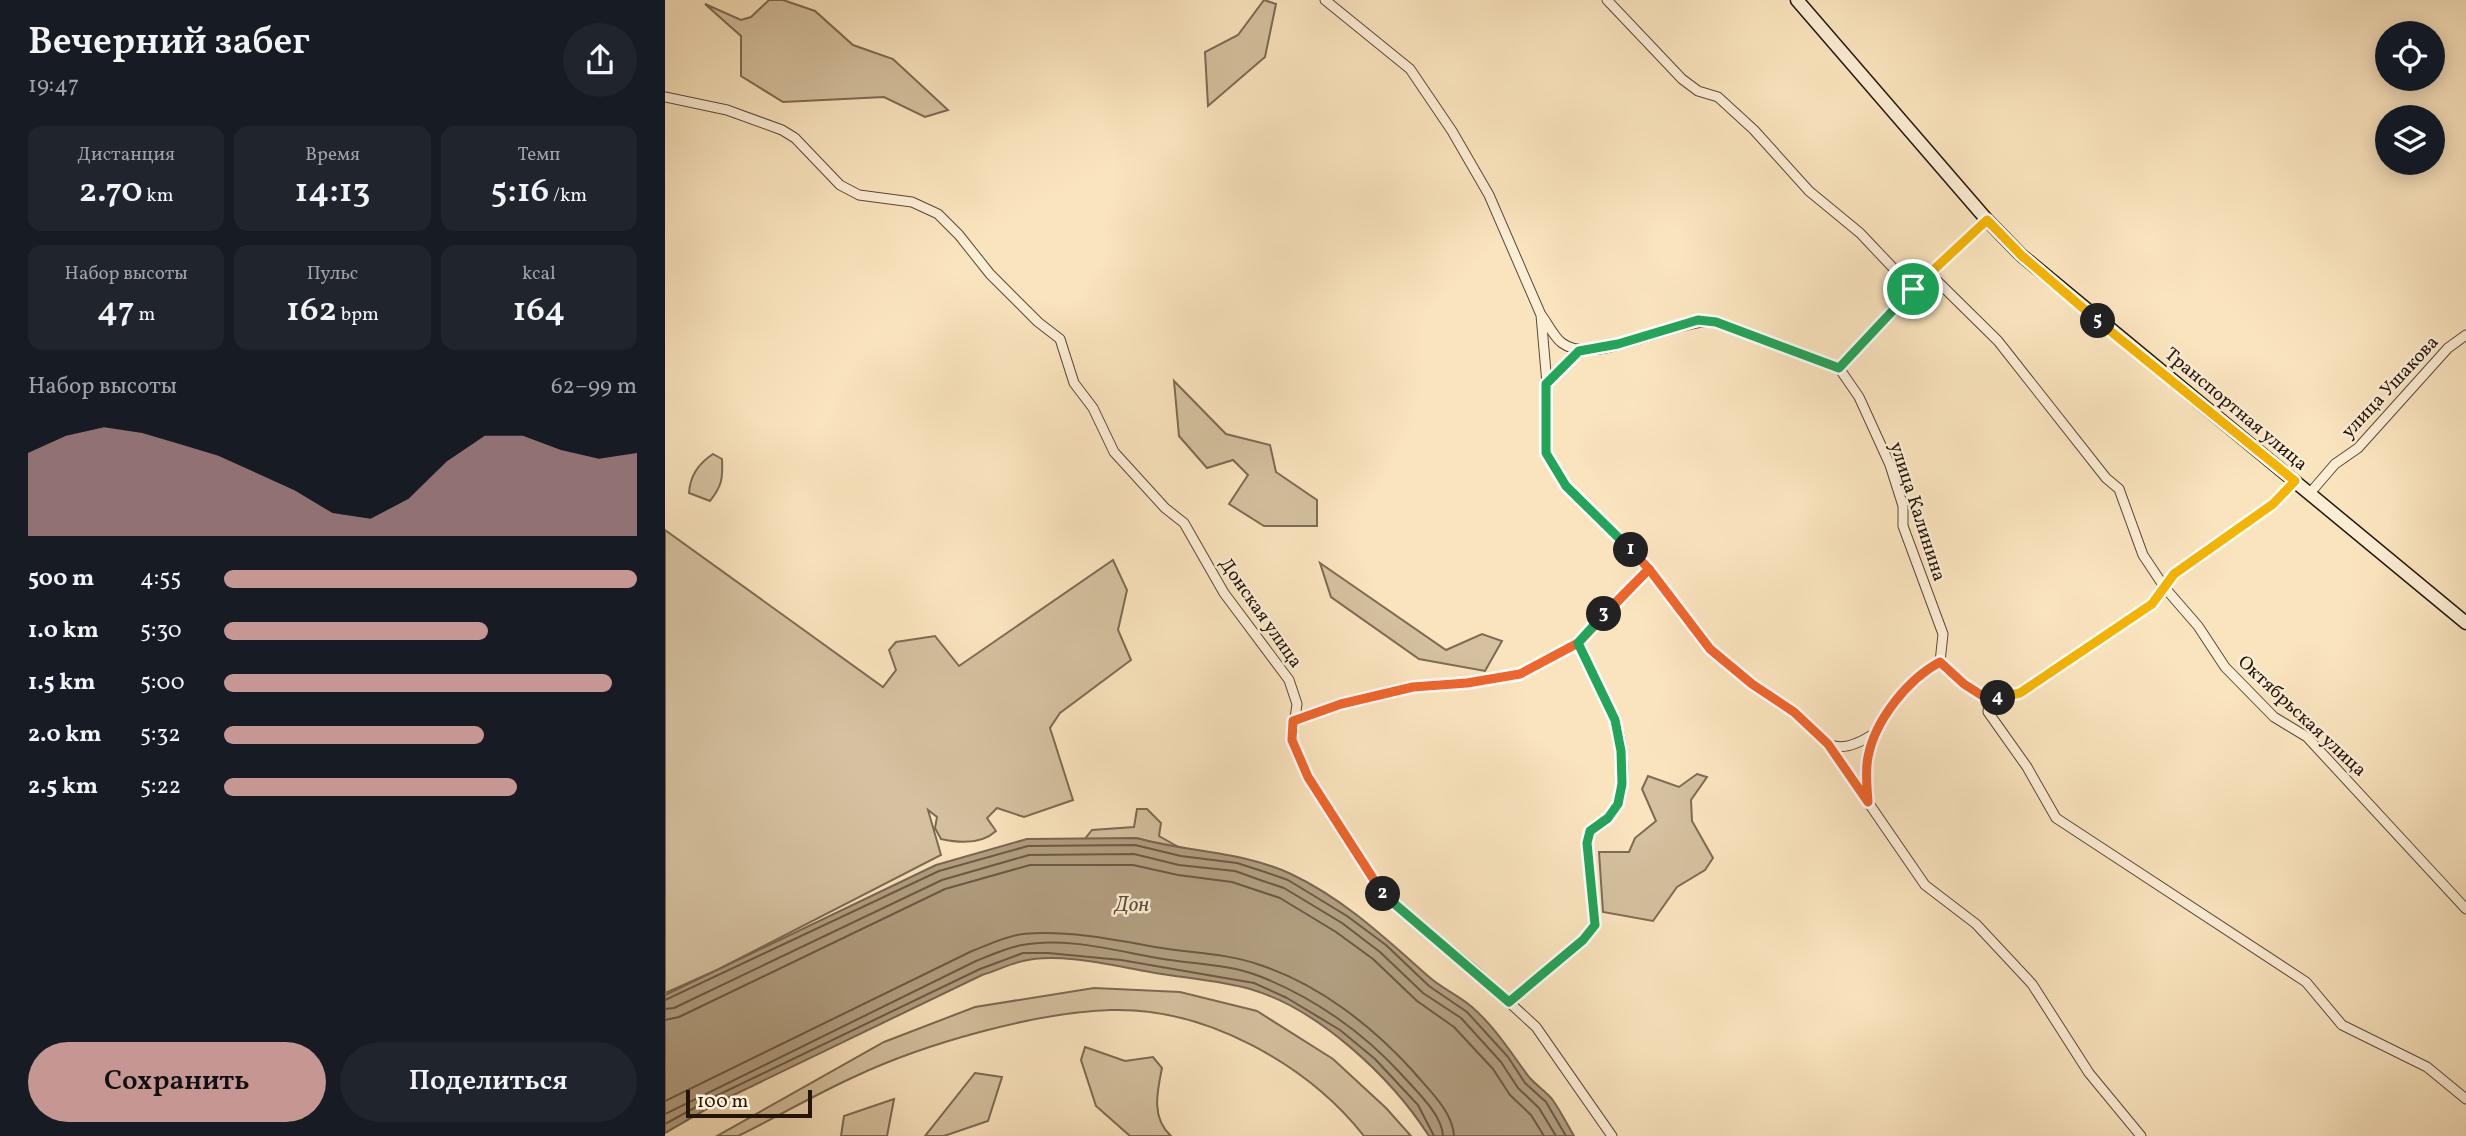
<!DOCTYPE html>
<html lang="ru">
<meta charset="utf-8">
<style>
:root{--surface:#171b24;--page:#20242c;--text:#f1f3f6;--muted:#9ea1a6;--accent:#c59692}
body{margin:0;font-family:Vollkorn,serif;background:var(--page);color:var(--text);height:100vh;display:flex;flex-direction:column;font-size:26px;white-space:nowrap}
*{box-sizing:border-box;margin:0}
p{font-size:23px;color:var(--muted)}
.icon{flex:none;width:38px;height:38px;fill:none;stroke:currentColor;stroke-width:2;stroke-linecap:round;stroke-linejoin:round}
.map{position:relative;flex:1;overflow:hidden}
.panel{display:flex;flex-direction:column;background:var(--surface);width:665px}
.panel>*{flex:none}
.buttons{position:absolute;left:1710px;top:21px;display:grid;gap:14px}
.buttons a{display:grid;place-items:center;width:70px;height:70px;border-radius:50%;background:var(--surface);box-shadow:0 4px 18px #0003;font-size:35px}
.scale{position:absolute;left:21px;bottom:18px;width:126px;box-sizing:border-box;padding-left:7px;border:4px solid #231509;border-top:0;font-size:19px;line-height:24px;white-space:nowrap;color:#231509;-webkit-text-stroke:5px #fcedd5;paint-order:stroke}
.pin{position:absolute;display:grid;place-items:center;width:60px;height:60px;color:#fff;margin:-30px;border:4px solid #fff;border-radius:50%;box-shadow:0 2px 7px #0007}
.km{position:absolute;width:35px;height:35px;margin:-18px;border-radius:50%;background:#222;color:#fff;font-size:19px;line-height:35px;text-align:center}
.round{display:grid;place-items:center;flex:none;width:74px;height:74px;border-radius:37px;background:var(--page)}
.head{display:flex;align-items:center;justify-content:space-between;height:119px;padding:0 28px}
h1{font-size:38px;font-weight:600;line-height:52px}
.figures{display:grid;grid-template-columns:repeat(3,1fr);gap:10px;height:119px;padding:7px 28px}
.figures div{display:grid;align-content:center;border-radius:14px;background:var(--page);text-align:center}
.figures b{font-size:35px;font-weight:600}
.figures small{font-size:19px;font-weight:400}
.figures p{font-size:19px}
.chart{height:196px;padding:14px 28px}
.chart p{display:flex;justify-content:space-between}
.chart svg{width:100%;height:126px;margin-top:7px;fill:var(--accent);opacity:.7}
.button{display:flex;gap:14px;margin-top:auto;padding:14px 28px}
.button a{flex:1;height:80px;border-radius:42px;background:var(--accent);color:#111;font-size:28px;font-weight:600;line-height:80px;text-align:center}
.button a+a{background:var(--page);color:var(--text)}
ul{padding:0 28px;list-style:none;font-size:23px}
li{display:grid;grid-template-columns:112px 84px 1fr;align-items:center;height:52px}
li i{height:18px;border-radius:9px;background:var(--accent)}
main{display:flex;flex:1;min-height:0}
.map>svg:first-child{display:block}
.green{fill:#d5c19f;stroke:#7c6b54;stroke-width:2}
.water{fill:#b19e80;stroke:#786750;stroke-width:2}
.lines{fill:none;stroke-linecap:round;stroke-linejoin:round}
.shore{stroke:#6a5a44;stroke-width:2}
.street-casing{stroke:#594936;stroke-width:11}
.secondary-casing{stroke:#231509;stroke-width:15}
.street{stroke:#fcedd5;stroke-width:9}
.secondary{stroke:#fcedd5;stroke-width:12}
.split-1-casing{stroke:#fff;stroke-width:14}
.split-2-casing{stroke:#fff;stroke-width:14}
.split-3-casing{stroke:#fff;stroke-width:14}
.split-4-casing{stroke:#fff;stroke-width:14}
.split-5-casing{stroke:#fff;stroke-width:14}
.split-6-casing{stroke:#fff;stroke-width:14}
.split-1{stroke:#22a559;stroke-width:9}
.split-2{stroke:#f0652b;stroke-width:9}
.split-3{stroke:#22a559;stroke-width:9}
.split-4{stroke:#f0652b;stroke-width:9}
.split-5{stroke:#f5b400;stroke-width:9}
.split-6{stroke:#f5b400;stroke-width:9}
.labels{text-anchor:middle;stroke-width:5;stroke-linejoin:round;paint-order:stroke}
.street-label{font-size:19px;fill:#231509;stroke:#fcedd5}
.water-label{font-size:21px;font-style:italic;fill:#5c4c39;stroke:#fcedd5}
</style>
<main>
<section class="panel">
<div class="head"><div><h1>Вечерний забег</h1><p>19:47</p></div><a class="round"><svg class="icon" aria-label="share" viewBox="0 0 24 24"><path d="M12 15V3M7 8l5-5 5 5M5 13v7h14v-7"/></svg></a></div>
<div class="figures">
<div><p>Дистанция</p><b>2.70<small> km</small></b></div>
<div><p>Время</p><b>14:13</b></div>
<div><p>Темп</p><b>5:16<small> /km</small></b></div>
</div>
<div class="figures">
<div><p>Набор высоты</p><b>47<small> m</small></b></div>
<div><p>Пульс</p><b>162<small> bpm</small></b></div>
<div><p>kcal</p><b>164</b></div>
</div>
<div class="chart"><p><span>Набор высоты</span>62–99 m</p>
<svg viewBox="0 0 160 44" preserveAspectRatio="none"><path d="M0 44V15L10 9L20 6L30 8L40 12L50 16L60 22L70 28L80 36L90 38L100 31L110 18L120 9L130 9L140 14L150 17L160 15V44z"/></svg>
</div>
<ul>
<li><b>500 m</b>4:55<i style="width:100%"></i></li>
<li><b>1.0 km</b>5:30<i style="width:64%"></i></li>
<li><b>1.5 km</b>5:00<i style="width:94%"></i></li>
<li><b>2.0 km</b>5:32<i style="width:63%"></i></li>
<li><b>2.5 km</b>5:22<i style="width:71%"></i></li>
</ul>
<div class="button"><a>Сохранить</a><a>Поделиться</a></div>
</section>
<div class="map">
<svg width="1801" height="1136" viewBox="0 0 1801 1136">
<rect width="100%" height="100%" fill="#fae4be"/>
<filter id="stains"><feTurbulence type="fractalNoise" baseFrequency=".00286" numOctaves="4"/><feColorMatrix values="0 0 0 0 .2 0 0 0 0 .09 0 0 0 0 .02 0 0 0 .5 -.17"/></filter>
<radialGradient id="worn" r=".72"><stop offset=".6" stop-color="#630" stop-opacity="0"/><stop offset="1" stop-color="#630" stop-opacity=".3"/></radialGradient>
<g class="green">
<path d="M104,0H118L150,11L188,45L228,59L283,110L260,117L219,97L118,102L76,76V36L40,4L76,20L86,17Z"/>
<path d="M599,0L611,4L600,57L543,106L540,52L573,35Z"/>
<path d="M509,381L561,434L605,445L611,472L652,500V526H599L564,504L583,475L568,460L542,468L514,436Z"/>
<path d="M48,454L57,459C58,478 57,486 45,501L24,493C25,475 34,463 48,454Z"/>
<path d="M0,530L218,687L231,670L224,650L231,642L270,636L294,666L448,560L462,590L453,630L466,660L395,713L385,728L408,800L359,817L332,808L322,818L331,831C316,845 294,843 276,839L270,828L272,817L263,810L276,855L52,970L0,993Z"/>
<path d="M655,563L781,650L817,634L837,641L820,671L754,659L666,597Z"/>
<path d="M1032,774L1042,777L1026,800L1027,821L1048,858L1040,870L1012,887L988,921L938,912L934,852H964L970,838L991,821L977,789L983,776L1014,787Z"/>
<path d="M472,809H482L496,823L494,836L517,849L471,838L419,840L427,830L469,827Z"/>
<path d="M429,988L515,992L592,1011L668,1059L721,1108L746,1136H699C642,1064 540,1007 446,1010C371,1012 259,1044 191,1076C151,1094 112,1117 73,1136H52L219,1042L310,1007Z"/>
<path d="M420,1047L460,1061L488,1057L497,1068C492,1092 486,1118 506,1136H465L431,1106L416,1060Z"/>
<path d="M310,1073L337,1077L323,1121L279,1136H260Z"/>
<path d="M229,1099L222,1136H176L179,1116Z"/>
</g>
<path class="water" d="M471,838C522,852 577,851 626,874C679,899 720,938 763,976C776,988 793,995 807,1007C830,1027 846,1053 864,1077C871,1085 880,1091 887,1099C895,1110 902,1124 909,1136H764C726,1077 654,1009 585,989C553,980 518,978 485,972C449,966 394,952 358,961C344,964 331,971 317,975L54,1102L0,1133V995L271,865L362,839Z"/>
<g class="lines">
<g class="shore">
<path d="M0,1000L274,871L363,846L470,845L516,856L572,863L600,872L623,880L682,916L721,945L764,986L802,1012L843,1057L860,1083L881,1102L901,1136"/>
<path d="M0,1009L9,1008L277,880L364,855L469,854L514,865L570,871L598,881L619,888L677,923L715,952L758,993L796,1018L836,1062L853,1088L874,1108L891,1136"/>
<path d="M0,1020L14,1017L280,889L365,865H468L513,875L567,882L615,898L671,932L708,959L752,1001L789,1027L828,1069L845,1095L866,1115L879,1136"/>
<path d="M0,1101L307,951C323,945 341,936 358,934C401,930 447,939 490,947C524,953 562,953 595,965C653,984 706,1025 747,1070C762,1088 788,1111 789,1136"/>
<path d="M0,1114L311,961C326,955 341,948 357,945C404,936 458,953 505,960C533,964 567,965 594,976C648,997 698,1032 737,1075C751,1091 777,1114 778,1136"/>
<path d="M0,1124L51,1096L315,969L358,953H383L456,960L589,983L622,998L675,1030L710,1059L753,1105L769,1136"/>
</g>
<defs>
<g id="street">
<path d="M660,0L745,69L787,131L824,195L876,315L882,384L881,453L901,486L984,569L1045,648L1087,684L1129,712L1163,744L1260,885L1311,924L1367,984L1424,1073L1476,1136"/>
<path d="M942,0L1017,79L1033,91L1053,97L1089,130L1144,191L1195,233L1248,289"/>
<path d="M0,97L62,110L117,130L130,138L175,185L194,195L247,202L273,214L294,235L325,274L373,322L395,339L409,383L428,408L449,452L500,508L519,523L559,593L624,680L632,704L627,740L643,777L720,897L808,969L871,1027L947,1136"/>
<path d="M1264,273L1333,341L1441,478L1454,489L1478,555L1500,588L1533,626L1560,667L1609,717L1642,737L1801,909"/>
<path d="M877,316C883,324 889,337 897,343C931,368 1008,318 1051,322L1174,368L1194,397L1225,465L1238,506V526L1278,634L1275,662"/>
<path d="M1174,368L1248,289L1322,220"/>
<path d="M882,384L914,351"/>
<path d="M1645,493L1670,464L1693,448L1783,348L1801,335"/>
<path d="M1324,700L1323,712L1362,767L1391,818L1641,982L1677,1025L1762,1067L1801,1099"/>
<path d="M628,721L676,704L748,687L802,683L855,674L913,643L984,569"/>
<path d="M1164,744C1179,752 1198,741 1210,733"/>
<path d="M1203,800C1202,785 1200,771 1203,756C1211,720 1244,679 1275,662L1299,684L1324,700L1355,693L1487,604L1509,574L1608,504L1630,481"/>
<path d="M844,1002L918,940L930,925L922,843L925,831C936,823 947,817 952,804C962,781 958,740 949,717C939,691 923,669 913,643"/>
</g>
<path id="secondary" d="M1132,0L1322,220L1356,255L1801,623"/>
</defs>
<use href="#street" class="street-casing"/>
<use href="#secondary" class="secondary-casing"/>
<use href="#street" class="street"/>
<use href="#secondary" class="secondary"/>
</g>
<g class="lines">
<defs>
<path id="split-1" d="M966,550L901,486L881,453V384L914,351L953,344L1033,320L1051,322L1174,368L1248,289"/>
<path id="split-2" d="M718,894L643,777L627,740L628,721L676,704L748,687L802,683L855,674L913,643L984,569L966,550"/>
<path id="split-3" d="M718,894L844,1002L918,940L930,925L922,843L925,831L943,818L953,804L957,784L956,751L950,720L913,643L939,614"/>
<path id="split-4" d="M939,614L984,569L1045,649L1087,684L1129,712L1163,744L1203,802C1202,786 1200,772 1203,757C1210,720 1243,679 1275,662L1299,684L1324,700L1333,698"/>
<path id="split-5" d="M1333,698L1355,693L1487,604L1509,574L1608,504L1630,481L1433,321"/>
<path id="split-6" d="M1248,289L1322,220L1356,255L1433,321"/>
</defs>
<use href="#split-1" class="split-1-casing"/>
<use href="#split-2" class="split-2-casing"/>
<use href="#split-3" class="split-3-casing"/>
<use href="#split-4" class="split-4-casing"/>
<use href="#split-5" class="split-5-casing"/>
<use href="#split-6" class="split-6-casing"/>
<use href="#split-1" class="split-1"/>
<use href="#split-2" class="split-2"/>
<use href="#split-3" class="split-3"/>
<use href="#split-4" class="split-4"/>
<use href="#split-5" class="split-5"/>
<use href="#split-6" class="split-6"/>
</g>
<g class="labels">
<g class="street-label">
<text transform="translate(1724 386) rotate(-47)" y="7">улица Ушакова</text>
<text transform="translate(1572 408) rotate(40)" y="7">Транспортная улица</text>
<text transform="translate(1254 511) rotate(72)" y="7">улица Калинина</text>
<text transform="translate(597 612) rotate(55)" y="7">Донская улица</text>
<text transform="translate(1638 715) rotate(43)" y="7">Октябрьская улица</text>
</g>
<g class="water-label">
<text x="467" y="911">Дон</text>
</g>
</g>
<rect width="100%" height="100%" filter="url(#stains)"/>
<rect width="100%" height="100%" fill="url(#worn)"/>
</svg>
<div class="buttons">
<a><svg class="icon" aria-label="locate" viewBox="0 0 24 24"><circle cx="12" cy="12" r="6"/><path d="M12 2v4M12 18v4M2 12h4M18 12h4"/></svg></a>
<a><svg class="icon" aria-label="layers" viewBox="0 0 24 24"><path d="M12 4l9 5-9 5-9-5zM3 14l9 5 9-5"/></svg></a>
</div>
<div class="scale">100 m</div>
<div class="pin" style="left:1248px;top:289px;background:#1e9e55"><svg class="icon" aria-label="arrive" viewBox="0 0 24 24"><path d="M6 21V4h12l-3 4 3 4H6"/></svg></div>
<b class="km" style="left:966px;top:550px">1</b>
<b class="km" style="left:718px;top:894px">2</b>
<b class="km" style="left:939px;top:614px">3</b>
<b class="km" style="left:1333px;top:698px">4</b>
<b class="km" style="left:1433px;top:321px">5</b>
</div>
</main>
